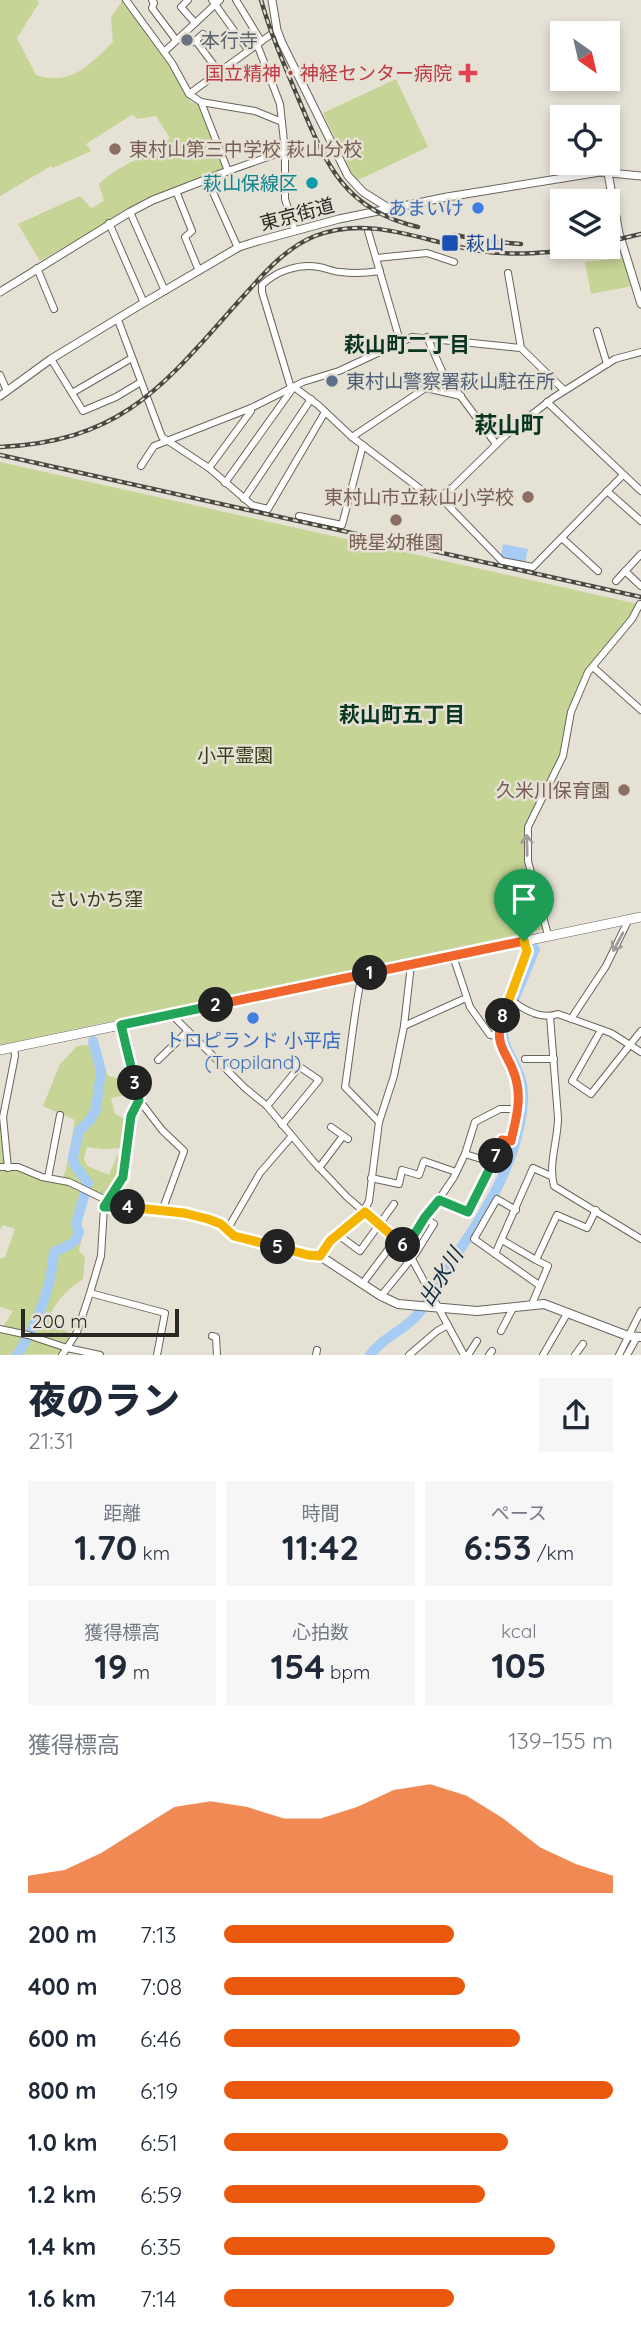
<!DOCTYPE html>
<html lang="ja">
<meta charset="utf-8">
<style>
:root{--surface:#fff;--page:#f6f6f7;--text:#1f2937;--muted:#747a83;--accent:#ea580c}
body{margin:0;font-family:Quicksand,"Noto Sans JP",sans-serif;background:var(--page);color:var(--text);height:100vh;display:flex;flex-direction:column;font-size:26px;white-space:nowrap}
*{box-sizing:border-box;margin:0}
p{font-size:23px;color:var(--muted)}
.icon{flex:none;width:38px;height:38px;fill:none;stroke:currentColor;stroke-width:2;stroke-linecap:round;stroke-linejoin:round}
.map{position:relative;height:1355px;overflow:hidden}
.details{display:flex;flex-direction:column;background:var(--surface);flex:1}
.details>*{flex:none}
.needle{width:46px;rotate:146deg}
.buttons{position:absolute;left:550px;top:21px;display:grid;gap:14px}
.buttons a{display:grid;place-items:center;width:70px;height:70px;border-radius:0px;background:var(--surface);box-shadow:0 4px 10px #0003;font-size:35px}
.scale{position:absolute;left:21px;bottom:18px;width:158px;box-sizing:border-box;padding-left:7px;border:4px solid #292823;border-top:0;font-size:19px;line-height:24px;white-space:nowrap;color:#292823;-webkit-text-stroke:5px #e5e1d5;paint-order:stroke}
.pin{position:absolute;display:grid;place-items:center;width:60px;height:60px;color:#fff;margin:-72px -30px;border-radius:50% 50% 50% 0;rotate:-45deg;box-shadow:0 0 7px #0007}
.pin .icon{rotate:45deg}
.km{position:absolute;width:35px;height:35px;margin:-18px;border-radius:50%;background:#222;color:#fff;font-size:19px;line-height:35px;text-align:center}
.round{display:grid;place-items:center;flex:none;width:74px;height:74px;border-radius:0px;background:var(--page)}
.head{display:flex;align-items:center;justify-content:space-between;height:119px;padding:0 28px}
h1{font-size:38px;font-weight:800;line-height:52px}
.stats{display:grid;grid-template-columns:repeat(3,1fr);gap:10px;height:119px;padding:7px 28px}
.stats div{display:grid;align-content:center;border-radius:0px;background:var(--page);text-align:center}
.stats b{font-size:35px;font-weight:800}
.stats small{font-size:19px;font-weight:400}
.stats p{font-size:19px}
.chart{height:196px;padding:14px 28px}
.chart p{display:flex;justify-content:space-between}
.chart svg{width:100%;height:126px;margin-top:7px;fill:var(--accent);opacity:.7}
ul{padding:0 28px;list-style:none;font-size:23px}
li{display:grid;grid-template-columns:112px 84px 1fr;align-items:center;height:52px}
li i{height:18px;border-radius:9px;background:var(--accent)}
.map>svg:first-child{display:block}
.green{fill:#c6d495}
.water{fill:#a6ccf4}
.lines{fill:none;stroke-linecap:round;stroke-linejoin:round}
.river{stroke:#a6ccf4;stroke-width:10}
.minor-casing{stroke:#69655c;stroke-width:8}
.tertiary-casing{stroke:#69655c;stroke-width:9}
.secondary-casing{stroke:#69655c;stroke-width:10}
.primary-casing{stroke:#69655c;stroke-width:10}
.minor{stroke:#fff;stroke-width:6}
.tertiary{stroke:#fff;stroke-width:7}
.secondary{stroke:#fff;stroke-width:8}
.primary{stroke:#fff;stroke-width:9}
.rail-casing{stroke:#4a4842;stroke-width:4.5}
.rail{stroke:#e5e1d5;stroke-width:2;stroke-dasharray:5;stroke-linecap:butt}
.oneway{stroke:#9f9e9c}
.split-1-casing{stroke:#fff;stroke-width:14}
.split-2-casing{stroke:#fff;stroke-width:14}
.split-3-casing{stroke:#fff;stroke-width:14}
.split-4-casing{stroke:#fff;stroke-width:14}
.split-5-casing{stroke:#fff;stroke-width:14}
.split-6-casing{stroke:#fff;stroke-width:14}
.split-7-casing{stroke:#fff;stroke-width:14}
.split-8-casing{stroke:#fff;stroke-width:14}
.split-9-casing{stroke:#fff;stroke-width:14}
.split-1{stroke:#f0652b;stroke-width:9}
.split-2{stroke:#f0652b;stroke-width:9}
.split-3{stroke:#22a559;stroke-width:9}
.split-4{stroke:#22a559;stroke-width:9}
.split-5{stroke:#f5b400;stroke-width:9}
.split-6{stroke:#f5b400;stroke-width:9}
.split-7{stroke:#22a559;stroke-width:9}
.split-8{stroke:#f0652b;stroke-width:9}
.split-9{stroke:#f5b400;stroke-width:9}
.worship-dot{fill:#6b7280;stroke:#e5e1d5;stroke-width:2.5}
.health-dot{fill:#e0444e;stroke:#e5e1d5;stroke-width:2.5}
.education-dot{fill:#8d6e63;stroke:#e5e1d5;stroke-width:2.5}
.culture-dot{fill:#0f9aa8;stroke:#e5e1d5;stroke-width:2.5}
.shop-dot{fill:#3f7fe0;stroke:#e5e1d5;stroke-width:2.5}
.transit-dot{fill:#1a4fb4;stroke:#e5e1d5;stroke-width:2.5}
.service-dot{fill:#5c6f8a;stroke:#e5e1d5;stroke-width:2.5}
.labels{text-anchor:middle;stroke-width:5;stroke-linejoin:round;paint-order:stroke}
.worship-label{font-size:19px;fill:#5b616d;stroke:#e5e1d5;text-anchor:start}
.health-label{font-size:19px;fill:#be3a42;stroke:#e5e1d5;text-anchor:end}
.education-label{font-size:19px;fill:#785e54;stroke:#e5e1d5;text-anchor:end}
.culture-label{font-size:19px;fill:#0d838f;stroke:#e5e1d5;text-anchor:end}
.shop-label{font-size:19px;fill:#366cbe;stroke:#e5e1d5;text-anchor:end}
.street-label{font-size:19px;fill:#292823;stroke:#e5e1d5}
.transit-label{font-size:19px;fill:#164399;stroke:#e5e1d5;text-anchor:start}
.service-label{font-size:19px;fill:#4e5e75;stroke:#e5e1d5;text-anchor:start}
.park-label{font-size:19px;fill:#363d18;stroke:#e5e1d5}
.neighbourhood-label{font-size:21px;font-weight:bold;fill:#0a3520;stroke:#e5e1d5}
.water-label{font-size:21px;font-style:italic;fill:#102b45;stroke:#e5e1d5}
.quarter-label{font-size:23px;font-weight:bold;fill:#0a3520;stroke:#e5e1d5}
</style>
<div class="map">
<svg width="641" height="1355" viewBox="0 0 641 1355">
<rect width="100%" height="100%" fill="#e5e1d5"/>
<g class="green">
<path d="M0,0H37L39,3L17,38L36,75C70,87 91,64 113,42L111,18L122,1L171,66L191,102L201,105L224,169L141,202L40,261L18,224L80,196L91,208L104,201L99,184C119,164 149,157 170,138L156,116L137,119L133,114L86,144L91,151L53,168L51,166L0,196Z"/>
<path d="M396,79L428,147L356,181L323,113Z"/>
<path d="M624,258L632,286L591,294L585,262Z"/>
<path d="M0,462L638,604L631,619L596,661L585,670L569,711L562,756L529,817L526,828L525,861L544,929L0,1045Z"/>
<path d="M96,1044L108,1076L117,1078L125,1095L111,1098L115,1114L125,1119L127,1124L124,1148L102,1149L87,1147L84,1159L87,1166L109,1175L117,1156L123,1155L118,1179L106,1195L91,1190L79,1223L82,1237L79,1251L85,1257L83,1279C67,1289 57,1300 49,1317L52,1323L68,1332V1342L59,1354L0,1355V1332L13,1311L0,1307V1259L5,1257L15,1229L3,1225L0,1229V1116L7,1170H20L35,1178L61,1183L66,1169L75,1120L43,1106L60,1064L77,1046Z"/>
</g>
<path class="water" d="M503,544L528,549L525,563L501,557Z"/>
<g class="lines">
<g class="river">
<path d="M17,1355C37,1324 51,1289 54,1252C65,1246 75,1246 79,1232L76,1224L88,1183L74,1164L73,1157L79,1131L90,1120L96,1109L101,1071L93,1041"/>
<path d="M370,1355C383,1337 404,1331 418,1314C430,1301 438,1284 447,1269C481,1219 519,1163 523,1101C526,1069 500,1052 503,1026L535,949"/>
</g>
<defs>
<g id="minor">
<path d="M126,0L172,63L189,94L201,102L228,171L285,151"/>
<path d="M152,0L154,3L152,8L176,40"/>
<path d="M188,0L181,7L195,23"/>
<path d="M212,0L248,50"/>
<path d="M236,0L261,41"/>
<path d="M196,41L213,64L217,74"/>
<path d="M194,42L203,34"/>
<path d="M257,44L280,104L285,151V199L295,231"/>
<path d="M164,52L220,0"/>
<path d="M189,94L277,30"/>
<path d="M201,102L255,111L282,122"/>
<path d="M207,179L238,248"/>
<path d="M176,191L192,231L185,237L199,271"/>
<path d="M130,212L165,291"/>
<path d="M109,223L144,303"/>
<path d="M368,231L400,341"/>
<path d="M376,258L427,253L454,262"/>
<path d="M37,268L54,309"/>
<path d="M508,273L521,348"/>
<path d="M118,320L162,437L209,468L252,505L268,509L325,412"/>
<path d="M597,331L607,364"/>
<path d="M427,337L442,371L496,444"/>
<path d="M51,359L83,411L116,397L141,382"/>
<path d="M0,375L7,391"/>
<path d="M294,387L318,405L352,437L432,498L440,497L453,487L506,435L553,398L615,359L641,352"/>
<path d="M291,388L262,292V285C276,271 300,263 319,267C326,268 333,272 341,272C354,274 367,273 380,271"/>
<path d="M426,388L461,396"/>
<path d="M72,393L132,358"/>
<path d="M547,402L641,491"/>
<path d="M352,437L445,375"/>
<path d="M141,466L154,446L251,408L303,382L339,371L412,337L521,348L564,390"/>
<path d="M209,468L251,411V408"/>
<path d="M225,483L293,388"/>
<path d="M607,491L641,521"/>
<path d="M440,497L502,561L533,567L623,475"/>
<path d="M244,499L311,399"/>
<path d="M299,516L342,525L363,445"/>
<path d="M562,538L598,571"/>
<path d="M625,571L641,586"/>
<path d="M616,581L641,554"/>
<path d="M593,667L641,710"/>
<path d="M548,935L528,861V827L563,756L571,712L588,672L632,619L640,604"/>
<path d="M453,956L470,1007L490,1035L498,1036"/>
<path d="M362,974C354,1011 351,1049 345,1087L379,1122"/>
<path d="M509,998C522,1009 540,1020 558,1014L611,1033L641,1052"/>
<path d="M171,1014L245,1088L267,1106L313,1161L347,1197L406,1248L464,1355"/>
<path d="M550,1016L558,1118C558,1140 548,1164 554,1186L641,1239"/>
<path d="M571,1019L606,966L629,919"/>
<path d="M404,1026L466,998"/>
<path d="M601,1030L572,1081L591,1094L641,1031"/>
<path d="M525,1059H554"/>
<path d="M158,1060L188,1031"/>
<path d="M139,1100L162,1130L184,1151L162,1211"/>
<path d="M267,1106L299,1067"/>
<path d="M282,1125L319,1080L294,1063"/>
<path d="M331,1127L348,1139"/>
<path d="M494,1163L502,1140L511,1141L518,1090L513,1070L498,1036L527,951L525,941"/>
<path d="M0,1167H18L42,1177L69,1182L106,1200"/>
<path d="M8,1168L3,1117L15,1056L14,1047"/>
<path d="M319,1168L343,1136"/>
<path d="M48,1178L60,1115"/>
<path d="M371,1178L399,1184L402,1170L419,1175L424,1161L456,1172"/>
<path d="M439,1200L468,1212L494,1163L465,1154"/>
<path d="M104,1207C135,1206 178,1209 208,1219C219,1222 225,1232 236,1236C245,1241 258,1241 268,1244"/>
<path d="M516,1210L497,1199L474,1239L539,1285"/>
<path d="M227,1230L260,1173L291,1137"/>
<path d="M337,1234L360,1251L394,1204"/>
<path d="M502,1240L536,1260"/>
<path d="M406,1248L454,1177L465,1154L475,1122L500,1109H517"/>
<path d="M495,1254L533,1168L551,1176"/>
<path d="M320,1256L330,1241L361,1216L369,1201L379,1122L394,1076L404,1026L411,965"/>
<path d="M363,1283L396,1239"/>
<path d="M90,1293L165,1313L157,1355"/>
<path d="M381,1296L416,1253L434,1224L424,1217"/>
<path d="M532,1304L548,1266L536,1260L557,1215L587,1228L596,1210"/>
<path d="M0,1329L28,1335L67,1348L77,1332L90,1293L101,1256L104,1207L123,1176L131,1116L139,1100L121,1025"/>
<path d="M501,1331L513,1308"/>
<path d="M212,1336L216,1337L217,1355"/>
<path d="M62,1355L67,1348L100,1355"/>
<path d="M316,1355L317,1350"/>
<path d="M409,1355L437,1331L448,1325"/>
<path d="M468,1355L477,1341"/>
<path d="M489,1355L492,1351"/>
<path d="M543,1355L568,1312"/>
<path d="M575,1355L583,1344"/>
<path d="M619,1355L641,1311"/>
<path d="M627,1355L637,1337"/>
</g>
<g id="tertiary">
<path d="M272,0L277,30L282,43L348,176L363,192L387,207"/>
<path d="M608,173L619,233L641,304"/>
<path d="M0,292L130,212L153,200L228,171"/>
<path d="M0,396L51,359L140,305L239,247L258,241L339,219L447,197L600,172L641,176"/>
</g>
<path id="secondary" d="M268,1244L308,1255L320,1256L381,1296L398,1304L477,1311L544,1304L628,1336L641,1337"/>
<path id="primary" d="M0,1050L641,917"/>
</defs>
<use href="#minor" class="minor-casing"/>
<use href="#tertiary" class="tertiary-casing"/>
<use href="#secondary" class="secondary-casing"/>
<use href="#primary" class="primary-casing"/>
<use href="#minor" class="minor"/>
<use href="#tertiary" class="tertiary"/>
<use href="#secondary" class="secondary"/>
<use href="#primary" class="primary"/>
<defs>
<g id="rail">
<path d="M261,0C271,35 285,67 299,100C326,164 344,210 418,227"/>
<path d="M455,235L485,241L521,244"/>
<path d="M607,242L641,234"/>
<path d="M0,447C123,441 163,386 239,301C262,276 283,249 315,236C371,214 426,243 481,251C520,257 559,251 598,247"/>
<path d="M0,455L641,597"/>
</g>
</defs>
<use href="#rail" class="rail-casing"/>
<use href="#rail" class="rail"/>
</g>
<defs><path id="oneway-shaft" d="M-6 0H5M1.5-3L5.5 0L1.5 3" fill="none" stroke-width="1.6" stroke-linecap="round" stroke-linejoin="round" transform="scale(1.75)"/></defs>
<g class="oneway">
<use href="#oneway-shaft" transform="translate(527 845) rotate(-91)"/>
<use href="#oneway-shaft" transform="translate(618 942) rotate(118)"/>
</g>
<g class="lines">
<defs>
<path id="split-1" d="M370,973L524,941"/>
<path id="split-2" d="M216,1005L370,973"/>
<path id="split-3" d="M135,1083L121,1025L216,1005"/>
<path id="split-4" d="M128,1207H104L123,1177L131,1116L139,1100L135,1083"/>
<path id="split-5" d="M128,1207L184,1213L208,1219L221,1224L234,1236L278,1247"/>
<path id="split-6" d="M278,1247L308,1255L320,1256L330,1241L365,1212L403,1245"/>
<path id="split-7" d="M403,1245L406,1248L425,1217L439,1200L468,1212L496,1156"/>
<path id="split-8" d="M496,1156L502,1140L511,1141C515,1123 521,1103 517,1084C512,1054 491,1049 503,1016"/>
<path id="split-9" d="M503,1016L527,951L524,941"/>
</defs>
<use href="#split-1" class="split-1-casing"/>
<use href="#split-2" class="split-2-casing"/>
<use href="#split-3" class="split-3-casing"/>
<use href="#split-4" class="split-4-casing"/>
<use href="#split-5" class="split-5-casing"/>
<use href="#split-6" class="split-6-casing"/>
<use href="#split-7" class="split-7-casing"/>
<use href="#split-8" class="split-8-casing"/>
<use href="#split-9" class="split-9-casing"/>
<use href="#split-1" class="split-1"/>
<use href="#split-2" class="split-2"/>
<use href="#split-3" class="split-3"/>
<use href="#split-4" class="split-4"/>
<use href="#split-5" class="split-5"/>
<use href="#split-6" class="split-6"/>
<use href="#split-7" class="split-7"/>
<use href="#split-8" class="split-8"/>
<use href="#split-9" class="split-9"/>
</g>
<circle class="worship-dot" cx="187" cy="40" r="7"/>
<path class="health-dot" d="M464.5 62.5h7v7h7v7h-7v7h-7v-7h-7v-7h7z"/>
<g class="education-dot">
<circle cx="115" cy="149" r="7"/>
<circle cx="528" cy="497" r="7"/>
<circle cx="396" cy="520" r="7"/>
<circle cx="624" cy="790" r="7"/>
</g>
<circle class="culture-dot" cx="312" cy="183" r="7"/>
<g class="shop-dot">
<circle cx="478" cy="208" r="7"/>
<circle cx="253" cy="1018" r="7"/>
</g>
<rect class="transit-dot" x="441" y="234" width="18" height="18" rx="3.5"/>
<circle class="service-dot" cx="332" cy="381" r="7"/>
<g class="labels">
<g class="worship-label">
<text x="201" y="47">本行寺</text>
</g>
<g class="health-label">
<text x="452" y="80">国立精神・神経センター病院</text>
</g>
<g class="education-label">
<text x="129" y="156" text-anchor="start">東村山第三中学校 萩山分校</text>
<text x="514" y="504">東村山市立萩山小学校</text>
<text x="396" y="549" text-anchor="middle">暁星幼稚園</text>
<text x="610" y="797">久米川保育園</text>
</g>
<g class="culture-label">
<text x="298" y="190">萩山保線区</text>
</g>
<g class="shop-label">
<text x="464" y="215">あまいけ</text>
<text x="253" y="1047" text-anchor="middle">トロピランド 小平店<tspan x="253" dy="22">(Tropiland)</tspan></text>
</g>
<g class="street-label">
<text transform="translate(297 214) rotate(-15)" y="7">東京街道</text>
</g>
<g class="transit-label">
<text x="466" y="250">萩山</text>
</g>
<g class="service-label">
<text x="346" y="388">東村山警察署萩山駐在所</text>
</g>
<g class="park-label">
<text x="235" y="762">小平霊園</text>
<text x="96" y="906">さいかち窪</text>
</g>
<g class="neighbourhood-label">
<text x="407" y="352">萩山町二丁目</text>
<text x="402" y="722">萩山町五丁目</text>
</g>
<g class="water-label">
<text transform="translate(441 1277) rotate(-58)" y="7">出水川</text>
</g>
<g class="quarter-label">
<text x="509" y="433">萩山町</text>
</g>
</g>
</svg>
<div class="buttons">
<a><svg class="needle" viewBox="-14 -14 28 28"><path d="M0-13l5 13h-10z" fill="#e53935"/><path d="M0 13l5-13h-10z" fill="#747a83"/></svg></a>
<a><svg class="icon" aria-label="locate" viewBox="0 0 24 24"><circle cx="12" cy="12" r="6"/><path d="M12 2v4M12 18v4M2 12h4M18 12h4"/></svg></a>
<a><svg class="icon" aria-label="layers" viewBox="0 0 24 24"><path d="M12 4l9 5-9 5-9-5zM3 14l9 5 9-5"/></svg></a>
</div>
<div class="scale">200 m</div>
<div class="pin" style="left:524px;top:941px;background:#1e9e55"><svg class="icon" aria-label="arrive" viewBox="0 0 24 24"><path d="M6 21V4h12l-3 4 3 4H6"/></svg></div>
<b class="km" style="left:370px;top:973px">1</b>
<b class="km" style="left:216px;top:1005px">2</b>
<b class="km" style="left:135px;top:1083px">3</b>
<b class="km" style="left:128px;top:1207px">4</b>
<b class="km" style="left:278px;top:1247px">5</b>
<b class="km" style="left:403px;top:1245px">6</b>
<b class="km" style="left:496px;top:1156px">7</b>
<b class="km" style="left:503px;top:1016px">8</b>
</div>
<section class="details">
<div class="head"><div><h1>夜のラン</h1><p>21:31</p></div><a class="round"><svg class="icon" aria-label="share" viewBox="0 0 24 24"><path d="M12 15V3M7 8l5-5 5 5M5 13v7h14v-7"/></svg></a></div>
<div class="stats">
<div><p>距離</p><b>1.70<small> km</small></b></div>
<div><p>時間</p><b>11:42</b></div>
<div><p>ペース</p><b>6:53<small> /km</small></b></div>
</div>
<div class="stats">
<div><p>獲得標高</p><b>19<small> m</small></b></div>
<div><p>心拍数</p><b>154<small> bpm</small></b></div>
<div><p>kcal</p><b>105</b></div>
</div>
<div class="chart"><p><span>獲得標高</span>139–155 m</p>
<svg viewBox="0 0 160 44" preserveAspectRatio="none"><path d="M0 44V38L10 36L20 30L30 22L40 14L50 12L60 14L70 18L80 18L90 14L100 8L110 6L120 10L130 18L140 28L150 34L160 38V44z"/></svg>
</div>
<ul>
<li><b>200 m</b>7:13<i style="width:59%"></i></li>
<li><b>400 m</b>7:08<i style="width:62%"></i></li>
<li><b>600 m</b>6:46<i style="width:76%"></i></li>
<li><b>800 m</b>6:19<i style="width:100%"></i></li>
<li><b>1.0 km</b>6:51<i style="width:73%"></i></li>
<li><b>1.2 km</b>6:59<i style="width:67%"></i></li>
<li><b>1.4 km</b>6:35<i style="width:85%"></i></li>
<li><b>1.6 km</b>7:14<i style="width:59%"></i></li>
</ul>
</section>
